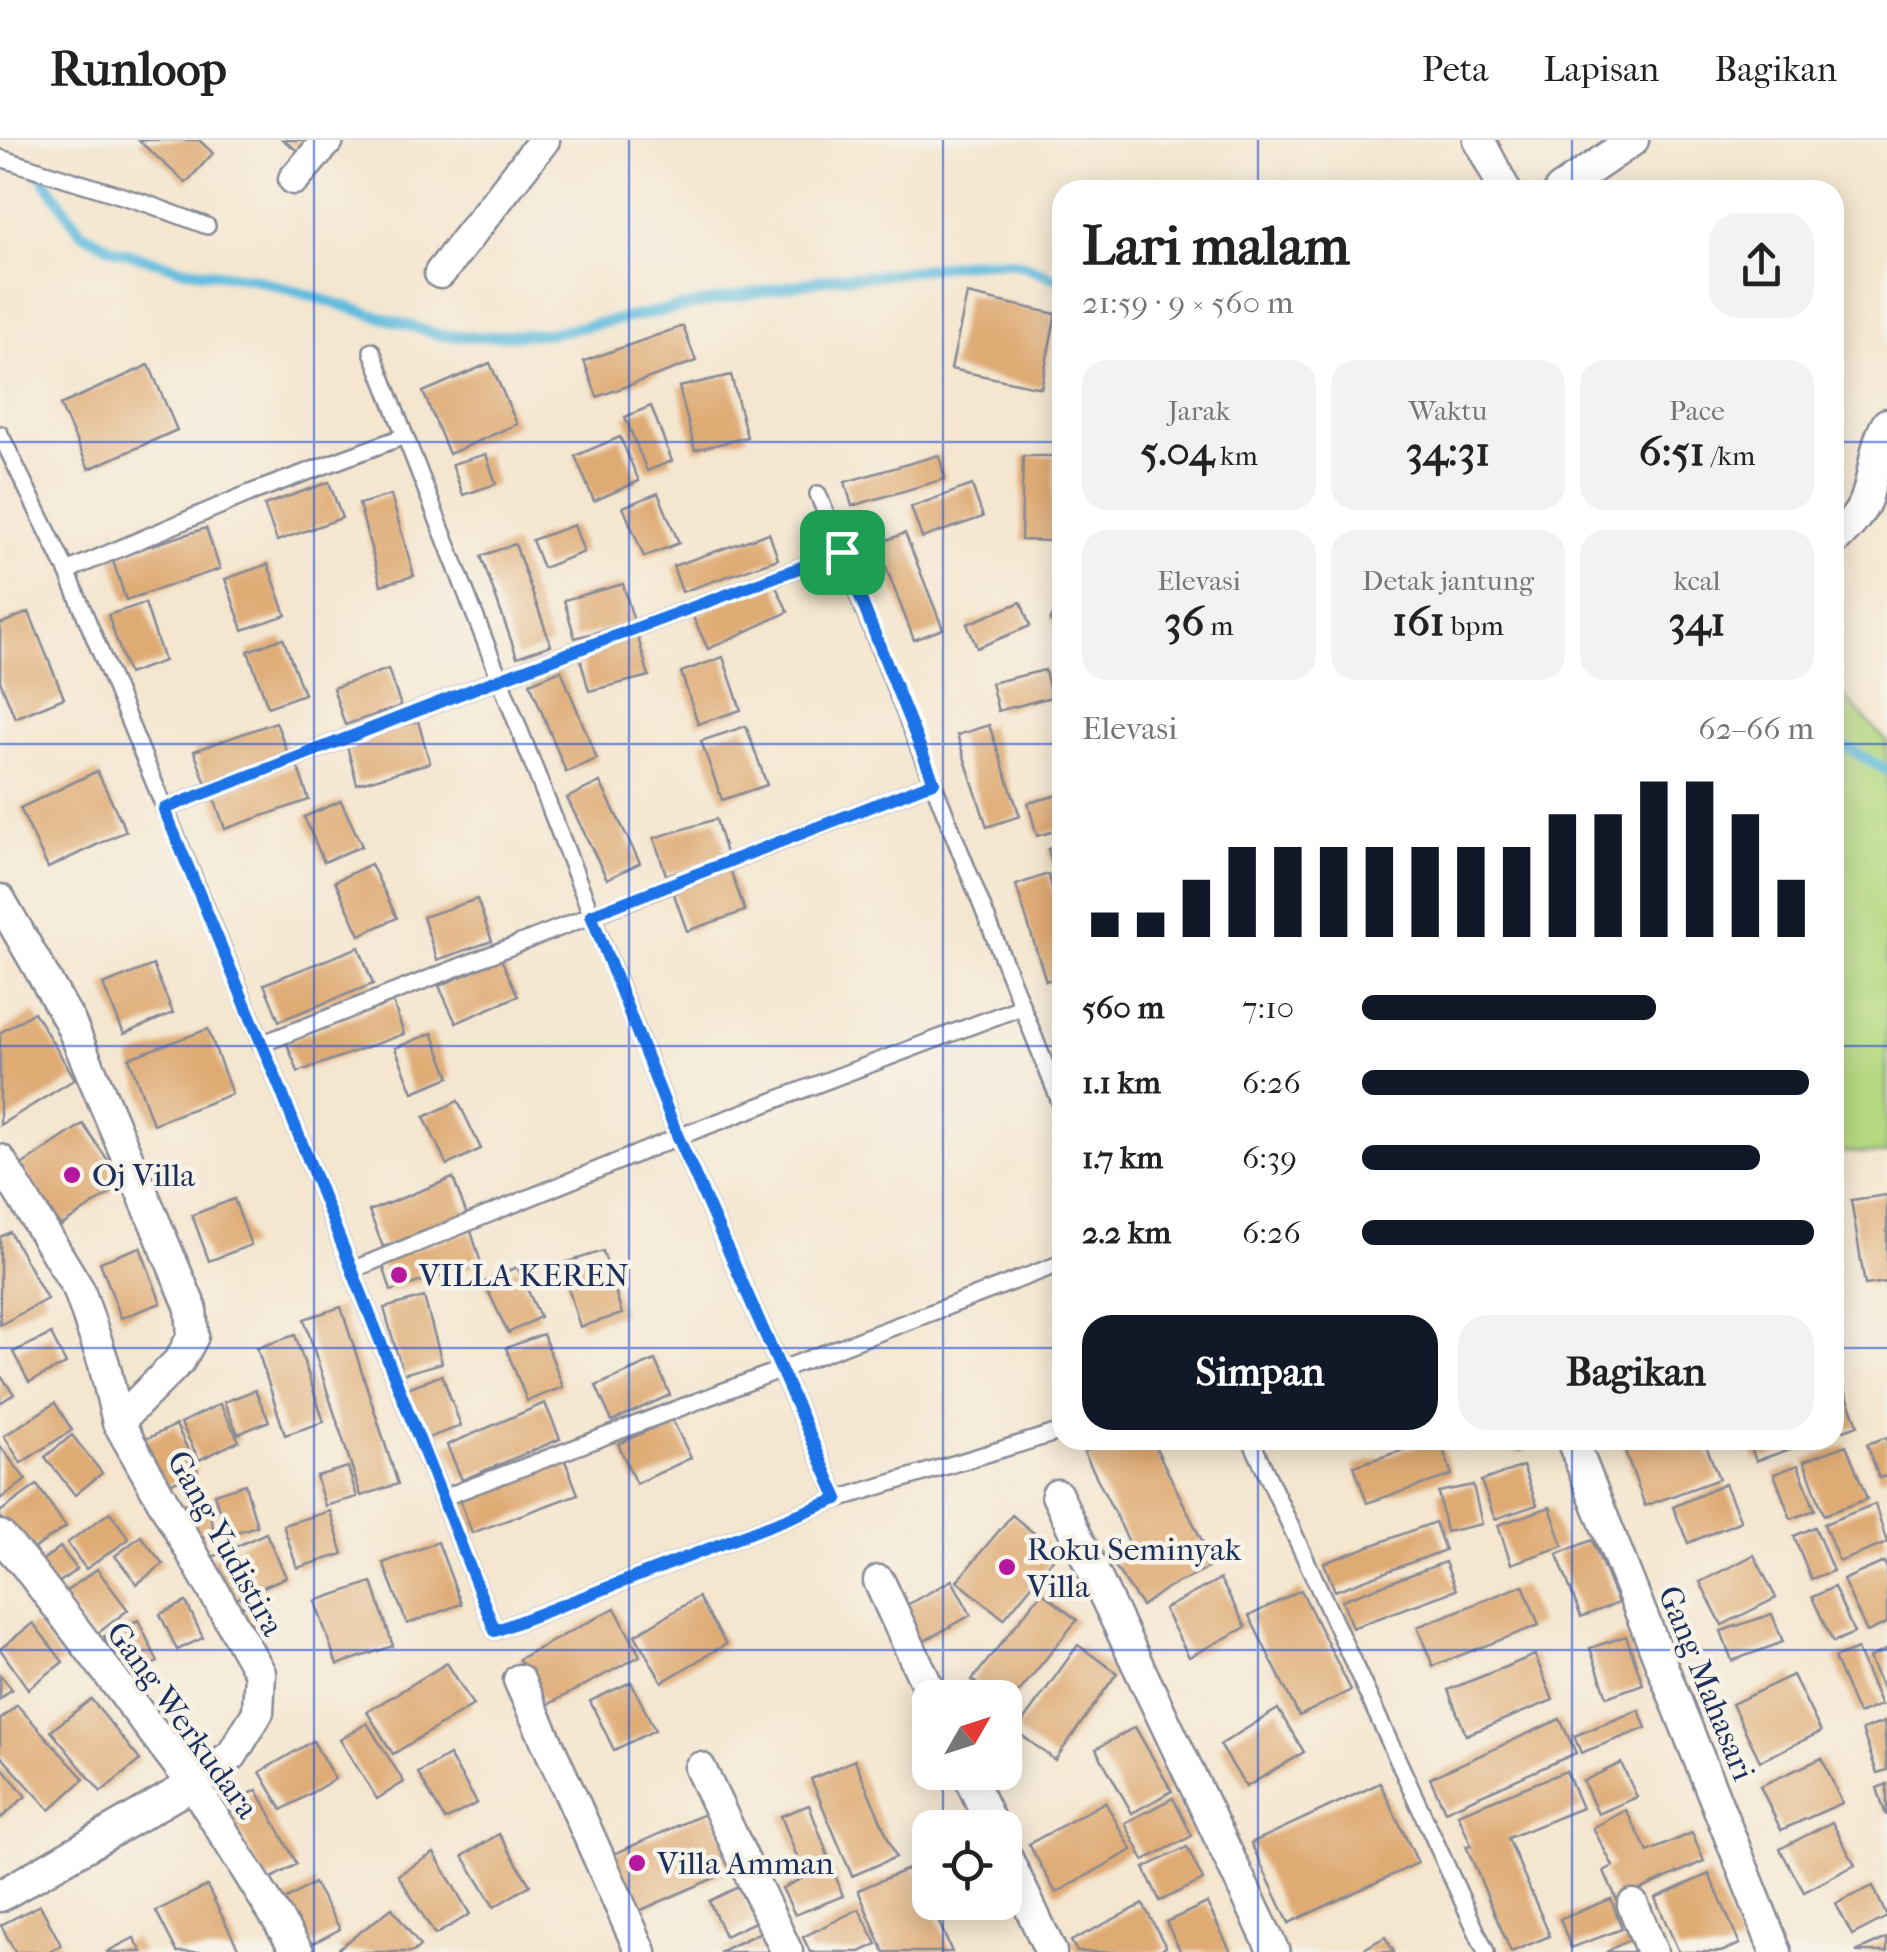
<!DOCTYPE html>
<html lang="id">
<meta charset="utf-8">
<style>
:root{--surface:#fff;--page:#f2f2f2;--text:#222;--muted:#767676;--line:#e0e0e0;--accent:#111827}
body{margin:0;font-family:"IM FELL French Canon",serif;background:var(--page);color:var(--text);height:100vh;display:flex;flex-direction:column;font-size:38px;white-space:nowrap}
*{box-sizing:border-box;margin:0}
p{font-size:32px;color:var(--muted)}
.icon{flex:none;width:55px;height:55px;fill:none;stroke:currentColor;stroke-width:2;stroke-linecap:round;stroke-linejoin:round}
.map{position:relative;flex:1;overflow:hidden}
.drawer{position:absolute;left:1052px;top:40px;width:792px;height:1270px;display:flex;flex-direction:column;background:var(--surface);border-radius:30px;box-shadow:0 5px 25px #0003}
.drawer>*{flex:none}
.needle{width:65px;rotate:51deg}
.fabs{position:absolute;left:912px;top:1540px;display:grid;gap:20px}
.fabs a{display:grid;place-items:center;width:110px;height:110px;border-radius:20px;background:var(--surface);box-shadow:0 5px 25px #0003;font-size:50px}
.pin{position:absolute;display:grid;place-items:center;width:85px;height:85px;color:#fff;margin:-42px;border-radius:20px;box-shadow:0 5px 15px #0006}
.round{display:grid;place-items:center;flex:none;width:105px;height:105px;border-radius:30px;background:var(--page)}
.overview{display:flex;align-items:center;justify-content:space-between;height:170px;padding:0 30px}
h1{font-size:55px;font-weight:700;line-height:75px}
.figures{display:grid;grid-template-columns:repeat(3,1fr);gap:15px;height:170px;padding:10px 30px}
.figures div{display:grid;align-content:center;border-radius:25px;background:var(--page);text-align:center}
.figures b{font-size:42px;font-weight:700}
.figures small{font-size:28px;font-weight:400}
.figures p{font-size:28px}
.chart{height:280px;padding:20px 30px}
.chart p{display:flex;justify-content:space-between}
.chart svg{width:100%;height:180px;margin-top:10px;stroke:var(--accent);stroke-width:6}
.action{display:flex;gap:20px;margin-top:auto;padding:20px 30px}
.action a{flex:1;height:115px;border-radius:30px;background:var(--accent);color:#fff;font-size:40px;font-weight:700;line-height:115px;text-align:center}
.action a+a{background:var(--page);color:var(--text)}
ul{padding:0 30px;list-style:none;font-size:32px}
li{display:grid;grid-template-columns:160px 120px 1fr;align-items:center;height:75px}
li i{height:25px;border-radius:12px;background:var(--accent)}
header{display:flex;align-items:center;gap:60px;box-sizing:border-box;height:140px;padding:0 50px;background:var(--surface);border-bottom:2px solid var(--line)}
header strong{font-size:48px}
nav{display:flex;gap:55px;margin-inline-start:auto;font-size:35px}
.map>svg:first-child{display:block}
.green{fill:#b5d880;stroke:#68846f;stroke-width:2.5}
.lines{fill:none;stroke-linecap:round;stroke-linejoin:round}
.stream{stroke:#60bcde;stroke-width:11}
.building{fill:#dfab74}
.service-casing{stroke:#888a96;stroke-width:20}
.minor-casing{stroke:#888a96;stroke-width:35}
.service{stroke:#fff;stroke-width:15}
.minor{stroke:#fff;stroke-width:30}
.route-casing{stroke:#fff;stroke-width:20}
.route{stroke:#1a73e8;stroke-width:12}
.grid{fill:none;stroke:#1d4ed8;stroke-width:2.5;stroke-opacity:0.55}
.poi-dot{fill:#b5179e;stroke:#f7f3e8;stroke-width:4}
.labels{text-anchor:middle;stroke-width:9;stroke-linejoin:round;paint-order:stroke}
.poi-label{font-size:32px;fill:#1b2f5e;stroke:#f7f3e8;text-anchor:start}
.street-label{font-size:32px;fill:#1b2f5e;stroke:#f7f3e8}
</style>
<header>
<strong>Runloop</strong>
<nav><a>Peta</a><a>Lapisan</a><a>Bagikan</a></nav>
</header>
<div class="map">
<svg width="1887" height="1812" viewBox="0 0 1887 1812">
<rect width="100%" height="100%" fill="#f7f3e8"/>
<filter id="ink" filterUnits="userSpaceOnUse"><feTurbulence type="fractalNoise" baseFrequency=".01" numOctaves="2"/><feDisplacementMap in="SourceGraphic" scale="20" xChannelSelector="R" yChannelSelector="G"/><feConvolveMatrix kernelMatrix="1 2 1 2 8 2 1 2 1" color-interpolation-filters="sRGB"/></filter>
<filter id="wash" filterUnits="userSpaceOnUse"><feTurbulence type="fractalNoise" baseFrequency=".0048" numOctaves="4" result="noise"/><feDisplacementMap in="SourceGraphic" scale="40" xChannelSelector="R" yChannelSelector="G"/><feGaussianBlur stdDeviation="2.25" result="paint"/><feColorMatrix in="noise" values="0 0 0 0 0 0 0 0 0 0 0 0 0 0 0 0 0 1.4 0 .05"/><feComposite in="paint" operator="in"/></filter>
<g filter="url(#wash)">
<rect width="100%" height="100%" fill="#f4e6cf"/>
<path class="green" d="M1835,547L1887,602V1014L1840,1012L1835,987Z"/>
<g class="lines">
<g class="stream">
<path d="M34,31L41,35L81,92L115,110L183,129L252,138L440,195L475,197L550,193L837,137C895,139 952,118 1010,122C1027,124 1047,135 1062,141"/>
<path d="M1835,601L1887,630"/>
</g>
</g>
<g id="blocks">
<g class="building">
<path d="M138,0H199L213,13L186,43Z"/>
<path d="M283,0H308L299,12Z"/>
<path d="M967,154L1056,174L1041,248L951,229Z"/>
<path d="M683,186L696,221L597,257L584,221Z"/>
<path d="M490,223L517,284L449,314L423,252Z"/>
<path d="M149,225L177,290L89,329L60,265Z"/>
<path d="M731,235L747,297L695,310L679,247Z"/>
<path d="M651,266L672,321L647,331L625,277Z"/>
<path d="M620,297L639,341L594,361L575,316Z"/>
<path d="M486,314L496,344L463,355L452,324Z"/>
<path d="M939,315L945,339L852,366L845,342Z"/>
<path d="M1023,316H1054L1052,401L1021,400Z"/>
<path d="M329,342L342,378L277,401L264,365Z"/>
<path d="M972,345L983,377L922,398L911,367Z"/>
<path d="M658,353L679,403L644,417L623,367Z"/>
<path d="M391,355L414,436L381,445L359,364Z"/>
<path d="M574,385L584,412L543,428L532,400Z"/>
<path d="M206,388L220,429L126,460L112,418Z"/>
<path d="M769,393L778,419L682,452L673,426Z"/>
<path d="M905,393L943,489L914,500L877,404Z"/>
<path d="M515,404L551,505L517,517L481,416Z"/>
<path d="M268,424L286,475L243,490L225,439Z"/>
<path d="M773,440L788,472L708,509L693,477Z"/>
<path d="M623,444L634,482L575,498L564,460Z"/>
<path d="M1062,455V488L1050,482Z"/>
<path d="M1021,462L1030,486L977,508L967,484Z"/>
<path d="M145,463L164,521L128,534L108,475Z"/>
<path d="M29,472L64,558L15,578L0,541V484Z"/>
<path d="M637,494L649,536L589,551L578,510Z"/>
<path d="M283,498L304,554L268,567L248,511Z"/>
<path d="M723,517L741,570L698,584L681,532Z"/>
<path d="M388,529L401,566L345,585L333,548Z"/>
<path d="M561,530L597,619L566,632L530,543Z"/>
<path d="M1045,530L1051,557L998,571L991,543Z"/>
<path d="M418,581L430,623L357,644L346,602Z"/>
<path d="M276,582L288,614L206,644L194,611Z"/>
<path d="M989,585L1020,676L987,687L957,595Z"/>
<path d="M746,586L767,645L722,660L701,601Z"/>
<path d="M297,625L309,660L225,689L213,655Z"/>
<path d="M97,631L126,691L48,728L20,668Z"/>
<path d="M600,642L640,723L607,739L567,658Z"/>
<path d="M1062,654V689L1037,696L1028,663Z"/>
<path d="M341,661L362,706L324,722L304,677Z"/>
<path d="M716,679L727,717L666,735L654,698Z"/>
<path d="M1062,705V730L1055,732L1048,709Z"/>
<path d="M371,724L397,778L360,795L335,741Z"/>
<path d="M730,729L745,771L687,791L672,749Z"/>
<path d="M1048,734L1062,781V836L1046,841L1016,745Z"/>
<path d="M477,759L492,801L437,820L423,777Z"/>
<path d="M359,807L373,844L279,881L264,844Z"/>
<path d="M501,819L518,856L456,883L439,846Z"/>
<path d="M153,825L173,873L124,894L103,845Z"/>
<path d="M393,862L404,894L298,932L286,901Z"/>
<path d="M34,872L75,939L0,985V893Z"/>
<path d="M208,889L232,954L153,984L129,918Z"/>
<path d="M432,893L450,937L413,952L395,908Z"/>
<path d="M458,961L481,1009L447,1025L424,977Z"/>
<path d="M83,984L124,1044L61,1086L20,1026Z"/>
<path d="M453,1038L467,1075L383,1107L369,1071Z"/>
<path d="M1887,1055V1142L1865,1145L1851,1060Z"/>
<path d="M234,1059L251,1105L209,1121L192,1075Z"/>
<path d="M471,1091L481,1123L391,1151L381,1119Z"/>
<path d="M10,1092L47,1159L0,1185V1097Z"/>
<path d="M140,1107L161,1163L121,1178L100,1122Z"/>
<path d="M603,1111L622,1174L580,1187L561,1124Z"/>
<path d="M517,1127L540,1177L508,1193L484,1142Z"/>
<path d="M424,1157L442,1223L403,1234L384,1168Z"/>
<path d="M341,1167L398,1344L361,1356L304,1179Z"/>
<path d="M51,1194L66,1224L29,1242L13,1212Z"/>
<path d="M543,1194L563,1247L527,1261L506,1208Z"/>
<path d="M295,1195L324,1282L285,1295L257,1208Z"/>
<path d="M655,1220L670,1255L612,1281L596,1246Z"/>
<path d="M1835,1223L1858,1285L1835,1293Z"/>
<path d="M0,1235L14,1254L0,1263Z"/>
<path d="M442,1235L461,1286L425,1299L407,1248Z"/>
<path d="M255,1250L269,1281L238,1294L224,1262Z"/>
<path d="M55,1263L72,1290L21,1323L4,1296Z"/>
<path d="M545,1263L560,1299L462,1340L447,1305Z"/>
<path d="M220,1264L239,1301L199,1320L181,1283Z"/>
<path d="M672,1279L691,1318L636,1344L618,1304Z"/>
<path d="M176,1285L198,1331L159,1349L137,1303Z"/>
<path d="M72,1295L102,1333L75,1355L45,1317Z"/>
<path d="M1887,1297V1336L1879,1338L1867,1304Z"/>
<path d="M1108,1300H1152L1214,1425L1167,1448L1142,1466L1113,1424L1133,1410L1084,1312Z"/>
<path d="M1434,1300H1440L1452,1335L1367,1363L1354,1326Z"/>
<path d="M1510,1300H1552V1301L1514,1313Z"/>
<path d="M1621,1300H1704L1719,1339L1645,1366Z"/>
<path d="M1748,1300H1813V1301L1756,1321Z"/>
<path d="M1846,1305L1867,1359L1824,1375L1804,1321Z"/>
<path d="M0,1306L26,1340L0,1359Z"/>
<path d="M562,1313L578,1354L472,1393L457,1352Z"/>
<path d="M1798,1325L1815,1370L1791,1379L1774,1334Z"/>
<path d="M1523,1326L1537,1365L1495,1379L1481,1341Z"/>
<path d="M348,1327L357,1357L325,1366L316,1336Z"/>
<path d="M245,1344L257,1386L227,1395L214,1354Z"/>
<path d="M1725,1344L1741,1381L1688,1403L1673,1367Z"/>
<path d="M37,1345L66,1387L26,1414L0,1377V1372Z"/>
<path d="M1473,1345L1482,1384L1446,1392L1438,1352Z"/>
<path d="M205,1359L215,1394L188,1400L179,1366Z"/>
<path d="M1875,1364L1887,1403L1839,1422L1824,1384Z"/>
<path d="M1550,1367L1563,1406L1511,1424L1498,1385Z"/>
<path d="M330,1371L343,1414L297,1428L283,1385Z"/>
<path d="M110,1372L129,1399L86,1429L67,1403Z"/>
<path d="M1012,1375L1058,1413L1004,1479L957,1441Z"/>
<path d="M1435,1382L1445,1410L1335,1451L1324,1423Z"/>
<path d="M1815,1387L1833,1431L1811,1439L1794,1396Z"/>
<path d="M266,1393L286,1437L229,1462L210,1418Z"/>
<path d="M141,1396L163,1424L137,1444L115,1416Z"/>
<path d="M1592,1400L1618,1463L1581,1477L1557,1414Z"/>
<path d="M438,1402L461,1464L407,1484L383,1423Z"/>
<path d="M60,1407L77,1429L53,1447L37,1425Z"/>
<path d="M1754,1415L1776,1458L1722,1485L1700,1442Z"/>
<path d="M1445,1422L1456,1450L1352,1488L1342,1460Z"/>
<path d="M1884,1422L1887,1429V1483L1867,1492L1843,1440Z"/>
<path d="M97,1429L128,1470L93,1497L61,1455Z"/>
<path d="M1220,1439L1246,1487L1189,1517L1164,1469Z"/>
<path d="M952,1440L971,1475L913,1507L894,1472Z"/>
<path d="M372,1442L393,1506L337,1525L315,1461Z"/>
<path d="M1523,1445L1539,1485L1433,1526L1417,1487Z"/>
<path d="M1834,1447L1854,1493L1833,1502L1812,1457Z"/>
<path d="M1301,1450L1351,1550L1299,1576L1249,1476Z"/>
<path d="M1042,1452L1077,1480L1007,1567L1005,1558H995L972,1540Z"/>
<path d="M698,1457L726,1504L662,1542L635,1495Z"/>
<path d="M265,1459L274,1488L246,1497L236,1468Z"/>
<path d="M186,1462L203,1498L177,1510L160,1474Z"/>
<path d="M615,1468L640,1516L545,1566L519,1519Z"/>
<path d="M1772,1474L1783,1502L1732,1521L1721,1491Z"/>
<path d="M138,1480L158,1522L124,1538L104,1496Z"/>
<path d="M33,1483L63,1522L28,1549L0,1509Z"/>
<path d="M1626,1496L1643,1544L1607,1557L1590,1508Z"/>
<path d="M1078,1505L1117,1533L1055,1620L1016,1591Z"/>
<path d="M1857,1509L1881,1565L1858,1574L1834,1518Z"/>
<path d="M1887,1509V1557L1869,1518Z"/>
<path d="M1535,1515L1553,1560L1466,1595L1448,1550Z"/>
<path d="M447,1523L473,1565L393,1614L367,1572Z"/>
<path d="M0,1535L12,1549L0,1559Z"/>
<path d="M1793,1535L1821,1592L1760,1621L1732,1564Z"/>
<path d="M631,1542L655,1590L614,1610L590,1561Z"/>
<path d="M91,1559L140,1620L101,1652L51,1591Z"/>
<path d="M17,1565L84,1639L50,1670L0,1615V1580Z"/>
<path d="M1278,1569L1304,1612L1246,1647L1220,1605Z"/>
<path d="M1639,1570L1646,1588L1581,1613L1574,1596Z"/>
<path d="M1560,1579L1576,1613L1445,1671L1430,1638Z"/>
<path d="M1884,1582L1887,1630L1877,1633L1862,1590Z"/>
<path d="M367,1583L404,1642L377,1659L340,1600Z"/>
<path d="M1135,1587L1172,1651L1132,1673L1096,1609Z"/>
<path d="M313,1601L335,1639L282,1670L260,1632Z"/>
<path d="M449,1615L477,1663L445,1680L418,1633Z"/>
<path d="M1822,1618L1842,1663L1781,1690L1760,1646Z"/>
<path d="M855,1620L896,1717L852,1736L811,1639Z"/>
<path d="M1621,1623L1637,1657L1598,1674L1583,1641Z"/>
<path d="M0,1625L26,1656L0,1679Z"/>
<path d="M1566,1631L1582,1668L1508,1698L1550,1796L1511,1812L1466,1706L1471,1705L1458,1674Z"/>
<path d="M1380,1643L1418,1723L1289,1783L1251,1703Z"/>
<path d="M1887,1644V1675H1886L1877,1648Z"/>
<path d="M257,1650L297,1724L266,1741L226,1666Z"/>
<path d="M1173,1658L1192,1696L1144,1720L1125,1683Z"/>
<path d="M1105,1662L1132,1710L1056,1753L1029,1704Z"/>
<path d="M809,1665L843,1756L795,1775L782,1748L805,1737L781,1676Z"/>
<path d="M1626,1670L1648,1712L1692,1693L1704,1721L1617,1760L1604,1731L1613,1726L1593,1688Z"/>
<path d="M711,1671L737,1728L639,1771L614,1714Z"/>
<path d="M1832,1682L1855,1725L1804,1752L1780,1709Z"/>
<path d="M499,1694L530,1745L494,1767L463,1716Z"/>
<path d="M1187,1707L1203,1740L1160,1761L1144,1728Z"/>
<path d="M434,1713L470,1774L435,1795L398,1735Z"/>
<path d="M915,1726L930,1762L952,1812H884L858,1750Z"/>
<path d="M1709,1734L1740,1804L1721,1812H1679L1655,1758Z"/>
<path d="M314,1743L340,1789L310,1805L285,1760Z"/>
<path d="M207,1746L240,1812H177L156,1771Z"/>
<path d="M1873,1746L1887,1777L1852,1795L1836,1764Z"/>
<path d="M738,1747L755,1782L725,1796L709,1761Z"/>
<path d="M1611,1759L1622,1789L1571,1808L1560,1779Z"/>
<path d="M1207,1763L1231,1812H1181L1166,1782Z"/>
<path d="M1143,1764L1166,1807L1156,1812H1077L1071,1801Z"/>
<path d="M40,1765L61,1805L49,1812H15L1,1785Z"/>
<path d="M392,1768L420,1806L413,1812H341L339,1808Z"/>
<path d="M859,1769L877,1804L860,1812H810L803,1797Z"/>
<path d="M767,1789L778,1812H719Z"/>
<path d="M1385,1797L1394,1812H1359Z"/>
<path d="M134,1798L142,1812H106Z"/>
<path d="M1633,1798L1640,1812H1606Z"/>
<path d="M1887,1798V1812H1856Z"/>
</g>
</g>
</g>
<g filter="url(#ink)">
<use href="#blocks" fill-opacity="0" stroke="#888a96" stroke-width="2.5"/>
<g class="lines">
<defs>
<g id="service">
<path d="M0,18L148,64L207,86"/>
<path d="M372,211L678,997L838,1359"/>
<path d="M0,294L67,431L280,948L495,1491L838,1359L1062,1291"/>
<path d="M818,354L1062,967"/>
<path d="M67,431L250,353L405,296"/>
<path d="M164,669L499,539L842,412"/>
<path d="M261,904L934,642"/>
<path d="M352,1130L678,997L1021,867"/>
<path d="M1251,1300L1486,1812"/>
<path d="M442,1358L1062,1123"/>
</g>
<g id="minor">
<path d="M1479,0L1505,50"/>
<path d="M294,39L328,0"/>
<path d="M1560,50L1633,0"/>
<path d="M440,133L544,0"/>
<path d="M1835,400C1846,389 1858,377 1865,362C1875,337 1873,308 1887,284"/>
<path d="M0,760L70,882L191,1168L193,1196L180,1220L118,1282"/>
<path d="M0,1020L79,1150L104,1224L118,1282L260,1533L258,1572L232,1615L193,1644L0,1756"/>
<path d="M1572,1300L1776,1812"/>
<path d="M1057,1355L1274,1812"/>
<path d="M0,1396L25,1424L193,1644L298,1812"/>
<path d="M879,1441L933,1558"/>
<path d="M519,1540L641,1812"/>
<path d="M700,1628L787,1812"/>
<path d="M967,1632L993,1688"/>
<path d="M1005,1714L1051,1812"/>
<path d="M1633,1765L1652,1812"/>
</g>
</defs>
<use href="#service" class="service-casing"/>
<use href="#minor" class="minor-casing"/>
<use href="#service" class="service"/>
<use href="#minor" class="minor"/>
</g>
</g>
<g class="lines" filter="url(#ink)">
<defs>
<path id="route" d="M842,412L934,642L591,775L678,997L838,1359L495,1491L280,948L164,669L499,539Z"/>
</defs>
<use href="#route" class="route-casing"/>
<use href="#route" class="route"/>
</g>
<path class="grid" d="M314,0V1812M629,0V1812M943,0V1558M1258,0V50M1572,0V50M0,302H1062M1835,302H1887M0,604H1062M1835,604H1887M0,906H1062M1835,906H1887M0,1208H1062M1835,1208H1887M1258,1300V1812M1572,1300V1812M0,1510H1887M943,1632V1688M943,1762V1812"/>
<g class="poi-dot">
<circle cx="72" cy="1035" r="10"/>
<circle cx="399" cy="1135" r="10"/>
<circle cx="1007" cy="1427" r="10"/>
<circle cx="637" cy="1723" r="10"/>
</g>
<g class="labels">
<g class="poi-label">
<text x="92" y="1046">Oj Villa</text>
<text x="419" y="1146">VILLA KEREN</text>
<text x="1027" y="1420">Roku Seminyak<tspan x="1027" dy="37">Villa</tspan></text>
<text x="657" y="1734">Villa Amman</text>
</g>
<g class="street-label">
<text transform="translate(226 1403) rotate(61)" y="11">Gang Yudistira</text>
<text transform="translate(1707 1543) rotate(68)" y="11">Gang Mahasari</text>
<text transform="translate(183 1580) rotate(54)" y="11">Gang Werkudara</text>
</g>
</g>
</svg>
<div class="fabs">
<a><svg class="needle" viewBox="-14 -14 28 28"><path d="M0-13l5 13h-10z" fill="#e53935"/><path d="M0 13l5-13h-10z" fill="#767676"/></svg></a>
<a><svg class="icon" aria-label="locate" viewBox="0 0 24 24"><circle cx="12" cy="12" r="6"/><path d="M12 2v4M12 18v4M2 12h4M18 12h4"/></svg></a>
</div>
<div class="pin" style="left:842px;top:412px;background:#1e9e55"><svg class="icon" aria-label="arrive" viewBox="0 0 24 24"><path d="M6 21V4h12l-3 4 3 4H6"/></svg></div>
<section class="drawer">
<div class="overview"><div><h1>Lari malam</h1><p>21:59 · 9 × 560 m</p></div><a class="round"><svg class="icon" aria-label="share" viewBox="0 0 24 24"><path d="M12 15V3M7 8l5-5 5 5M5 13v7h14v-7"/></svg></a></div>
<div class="figures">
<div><p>Jarak</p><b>5.04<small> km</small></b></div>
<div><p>Waktu</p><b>34:31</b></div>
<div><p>Pace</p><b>6:51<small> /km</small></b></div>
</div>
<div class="figures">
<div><p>Elevasi</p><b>36<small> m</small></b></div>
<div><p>Detak jantung</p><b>161<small> bpm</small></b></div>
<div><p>kcal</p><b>341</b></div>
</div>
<div class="chart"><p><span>Elevasi</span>62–66 m</p>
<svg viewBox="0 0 160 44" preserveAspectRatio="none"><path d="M5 44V38M15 44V38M25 44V30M35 44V22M45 44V22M55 44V22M65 44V22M75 44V22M85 44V22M95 44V22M105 44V14M115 44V14M125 44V6M135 44V6M145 44V14M155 44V30"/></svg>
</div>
<ul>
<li><b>560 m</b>7:10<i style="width:65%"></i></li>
<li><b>1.1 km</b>6:26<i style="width:99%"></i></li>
<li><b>1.7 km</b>6:39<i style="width:88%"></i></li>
<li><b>2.2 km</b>6:26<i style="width:100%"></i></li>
</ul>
<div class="action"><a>Simpan</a><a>Bagikan</a></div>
</section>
</div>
